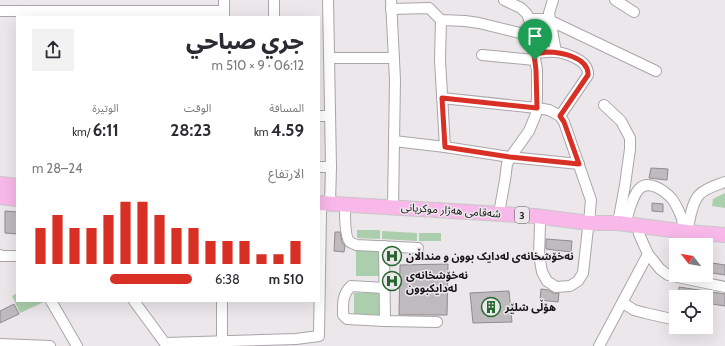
<!DOCTYPE html>
<html lang="ar">
<meta charset="utf-8">
<style>
:root{--surface:#fff;--page:#f2f2f3;--text:#2b2b33;--muted:#7c7c81;--accent:#d93025}
body{margin:0;font-family:Cabin,"Noto Sans Arabic",sans-serif;background:var(--page);color:var(--text);direction:rtl;height:100vh;display:flex;flex-direction:column;font-size:15px;white-space:nowrap}
*{box-sizing:border-box;margin:0}
p{font-size:13px;color:var(--muted)}
.icon{flex:none;width:22px;height:22px;fill:none;stroke:currentColor;stroke-width:2;stroke-linecap:round;stroke-linejoin:round}
.map{position:relative;flex:1;overflow:hidden;direction:ltr}
.details{position:absolute;left:16px;top:16px;width:304px;height:286px;display:flex;flex-direction:column;background:var(--surface);border-radius:0px;box-shadow:0 4px 16px #0002;direction:rtl}
.details>*{flex:none}
.needle{width:26px;rotate:301deg}
.fabs{position:absolute;left:669px;top:238px;display:grid;gap:8px}
.fabs a{display:grid;place-items:center;width:44px;height:44px;border-radius:0px;background:var(--surface);box-shadow:0 4px 16px #0002;font-size:20px}
.pin{position:absolute;display:grid;place-items:center;width:34px;height:34px;color:#fff;margin:-41px -17px;border-radius:50% 50% 50% 0;rotate:-45deg;box-shadow:0 0 4px #0007}
.pin .icon{rotate:45deg}
.round{display:grid;place-items:center;flex:none;width:42px;height:42px;border-radius:0px;background:var(--page)}
.headline{display:flex;align-items:center;justify-content:space-between;height:68px;padding:0 16px}
h1{font-size:22px;font-weight:800;line-height:30px}
.figures{display:grid;grid-template-columns:repeat(3,1fr);gap:6px;height:68px;padding:4px 16px}
.figures div{display:grid;align-content:center}
.figures b{font-size:17px;font-weight:800}
.figures small{font-size:11px;font-weight:400}
.figures p{font-size:11px}
.chart{height:112px;padding:8px 16px}
.chart p{display:flex;justify-content:space-between}
.chart svg{width:100%;height:72px;margin-top:4px;stroke:var(--accent);stroke-width:6}
ul{padding:0 16px;list-style:none;font-size:13px}
li{display:grid;grid-template-columns:64px 48px 1fr;align-items:center;height:30px}
li i{height:10px;border-radius:5px;background:var(--accent)}
.map>svg:first-child{display:block}
.green{fill:#abcfac}
.building{fill:#bfbabd;stroke:#908b8e}
.lines{fill:none;stroke-linecap:round;stroke-linejoin:round}
.minor-casing{stroke:#aaa5a8;stroke-width:12}
.highway-casing{stroke:#c7c7c7;stroke-width:16}
.minor{stroke:#fff;stroke-width:10}
.highway{stroke:#f8b8e9;stroke-width:14}
.route-casing{stroke:#fff;stroke-width:8}
.route{stroke:#d93025;stroke-width:5}
.labels{text-anchor:middle;stroke-width:3;stroke-linejoin:round;paint-order:stroke}
.shield{fill:#ece7eb;stroke:#565456;stroke-width:1}
.shield-label{font-size:10px;font-weight:bold;fill:#161516}
.street-label{font-size:11px;fill:#161516;stroke:#ece7eb}
.poi-label{font-size:11px;font-weight:bold;fill:#161516;stroke:#ece7eb;text-anchor:start}
</style>
<div class="map">
<svg width="725" height="346" viewBox="0 0 725 346">
<rect width="100%" height="100%" fill="#ece7eb"/>
<g class="green">
<path d="M725,193V208L712,206L713,199Z"/>
<path d="M357,230H380V239L357,238Z"/>
<path d="M382,231L417,233V241L382,239Z"/>
<rect x="419" y="233" width="22" height="8"/>
<rect x="356" y="251" width="25" height="25"/>
<path d="M17,293V301H43L44,302L20,313L12,296Z"/>
<path d="M354,293H379L380,315L354,314Z"/>
</g>
<g class="building">
<path d="M651,168L668,169L667,180L649,178Z"/>
<path d="M652,203L663,204V212L652,211Z"/>
<path d="M5,211L17,212V234L5,233Z"/>
<path d="M335,232H340L342,242L345,246L344,252L334,251Z"/>
<path d="M546,239L572,241L571,252L546,249Z"/>
<path d="M706,262L725,265V275L706,272Z"/>
<path d="M448,264L447,315H399L400,265Z"/>
<path d="M679,287L725,294V306L706,303V297H679Z"/>
<path d="M541,289L548,290L553,293H559L558,302L540,300Z"/>
<path d="M509,291L512,322L473,323L470,293Z"/>
<path d="M14,304L19,314L0,323V311Z"/>
</g>
<g class="lines">
<defs>
<g id="minor">
<path d="M224,0V17"/>
<path d="M274,0V17"/>
<path d="M328,0L331,167L330,203"/>
<path d="M391,0L395,80L393,206"/>
<path d="M553,0L549,13L556,52"/>
<path d="M615,0L634,12"/>
<path d="M391,9L429,8L441,20L465,21L479,23L532,36"/>
<path d="M0,11H224"/>
<path d="M529,19H543L551,21L656,71"/>
<path d="M441,20L440,60L445,147"/>
<path d="M534,54C538,53 543,52 547,52C560,51 589,58 588,75L560,116"/>
<path d="M482,55L535,60"/>
<path d="M329,58H394"/>
<path d="M442,98L537,108L549,110L560,116L564,122L591,200L589,223"/>
<path d="M604,105L621,121L630,138V149L625,185L618,223"/>
<path d="M319,116H330"/>
<path d="M394,141L445,147L510,157L579,164"/>
<path d="M319,167H331"/>
<path d="M345,210C345,217 345,238 350,242C351,243 355,244 356,245L418,248"/>
<path d="M499,213L505,180L507,164L514,152L529,131L536,114L537,97V70L532,40V29L529,19L527,14L521,8L504,0"/>
<path d="M625,224C629,213 631,198 639,189C649,179 665,191 672,199C675,203 679,211 681,216C683,220 683,226 683,231"/>
<path d="M540,225L539,255L542,272L547,281L556,287L570,286L578,281L583,273L588,228"/>
<path d="M687,232C690,220 691,204 699,195C705,188 717,185 725,182"/>
<path d="M639,234L648,254L660,269L668,275L725,287"/>
<path d="M384,246L385,321"/>
<path d="M0,255L1,256H17"/>
<path d="M384,288L351,286C342,295 343,303 343,315L347,319L385,321L437,322"/>
<path d="M51,301L77,346"/>
<path d="M134,301L167,346"/>
<path d="M222,301V341"/>
<path d="M623,303L634,310L645,313L676,320"/>
<path d="M165,343L296,339L319,336L321,210"/>
<path d="M0,344L50,346"/>
<path d="M599,346L648,254"/>
</g>
<g id="highway">
<path d="M0,184L17,186"/>
<path d="M0,197L17,199"/>
<path d="M319,203L535,216L589,223H618L687,232L725,235"/>
</g>
</defs>
<use href="#minor" class="minor-casing"/>
<use href="#highway" class="highway-casing"/>
<use href="#minor" class="minor"/>
<use href="#highway" class="highway"/>
</g>
<g class="lines">
<defs>
<path id="route" d="M547,52C560,52 589,57 588,75L560,116L564,122L579,164L510,157L445,147L442,98L537,108L536,70L534,54Z"/>
</defs>
<use href="#route" class="route-casing"/>
<use href="#route" class="route"/>
</g>
<defs>
<symbol id="hospital-ring" viewBox="-11 -11 22 22"><circle r="9.5" fill="#ece7eb" stroke="#276730" stroke-width="1.5"/><path d="M-5-5h3v3.5h4V-5h3V5h-3V1.5h-4V5h-3Z" fill="#276730"/></symbol>
<symbol id="building-ring" viewBox="-11 -11 22 22"><circle r="9.5" fill="#ece7eb" stroke="#276730" stroke-width="1.5"/><path d="M-4-6H4V6H1V3H-1V6H-4ZM-2.5-4.3h1.7v1.8h-1.7ZM.8-4.3h1.7v1.8H.8ZM-2.5-1h1.7V.8h-1.7ZM.8-1h1.7V.8H.8Z" fill="#276730"/></symbol>
</defs>
<g fill-rule="evenodd">
<use href="#hospital-ring" x="381" y="245" width="22" height="22"/>
<use href="#hospital-ring" x="381" y="270" width="22" height="22"/>
<use href="#building-ring" x="480" y="296" width="22" height="22"/>
</g>
<g class="labels">
<rect class="shield" x="515" y="207" width="14" height="16" rx="3"/>
<g class="shield-label">
<text x="522" y="219">3</text>
</g>
<g class="street-label">
<text transform="translate(451 210) rotate(4)" y="4">شەقامی ھەژار موکریانی</text>
</g>
<g class="poi-label">
<text x="406" y="260">نەخۆشخانەی لەدایک بوون و منداڵان</text>
<text x="406" y="279">نەخۆشخانەی<tspan x="406" dy="13">لەدایکبوون</tspan></text>
<text x="505" y="311">هۆڵی شلێر</text>
</g>
</g>
</svg>
<div class="fabs">
<a><svg class="needle" viewBox="-14 -14 28 28"><path d="M0-13l5 13h-10z" fill="#e53935"/><path d="M0 13l5-13h-10z" fill="#7c7c81"/></svg></a>
<a><svg class="icon" aria-label="locate" viewBox="0 0 24 24"><circle cx="12" cy="12" r="6"/><path d="M12 2v4M12 18v4M2 12h4M18 12h4"/></svg></a>
</div>
<div class="pin" style="left:535px;top:60px;background:#1e9e55"><svg class="icon" aria-label="arrive" viewBox="0 0 24 24"><path d="M6 21V4h12l-3 4 3 4H6"/></svg></div>
<section class="details">
<div class="headline"><div><h1>جري صباحي</h1><p>06:12 · 9 × 510 m</p></div><a class="round"><svg class="icon" aria-label="share" viewBox="0 0 24 24"><path d="M12 15V3M7 8l5-5 5 5M5 13v7h14v-7"/></svg></a></div>
<div class="figures">
<div><p>المسافة</p><b>4.59<small> km</small></b></div>
<div><p>الوقت</p><b>28:23</b></div>
<div><p>الوتيرة</p><b>6:11<small> /km</small></b></div>
</div>
<div class="chart"><p><span>الارتفاع</span>24–28 m</p>
<svg viewBox="0 0 160 44" preserveAspectRatio="none"><path d="M5 44V22M15 44V14M25 44V22M35 44V22M45 44V14M55 44V6M65 44V6M75 44V14M85 44V22M95 44V22M105 44V30M115 44V30M125 44V30M135 44V38M145 44V38M155 44V30"/></svg>
</div>
<ul>
<li><b>510 m</b>6:38<i style="width:51%"></i></li>
</ul>
</section>
</div>
